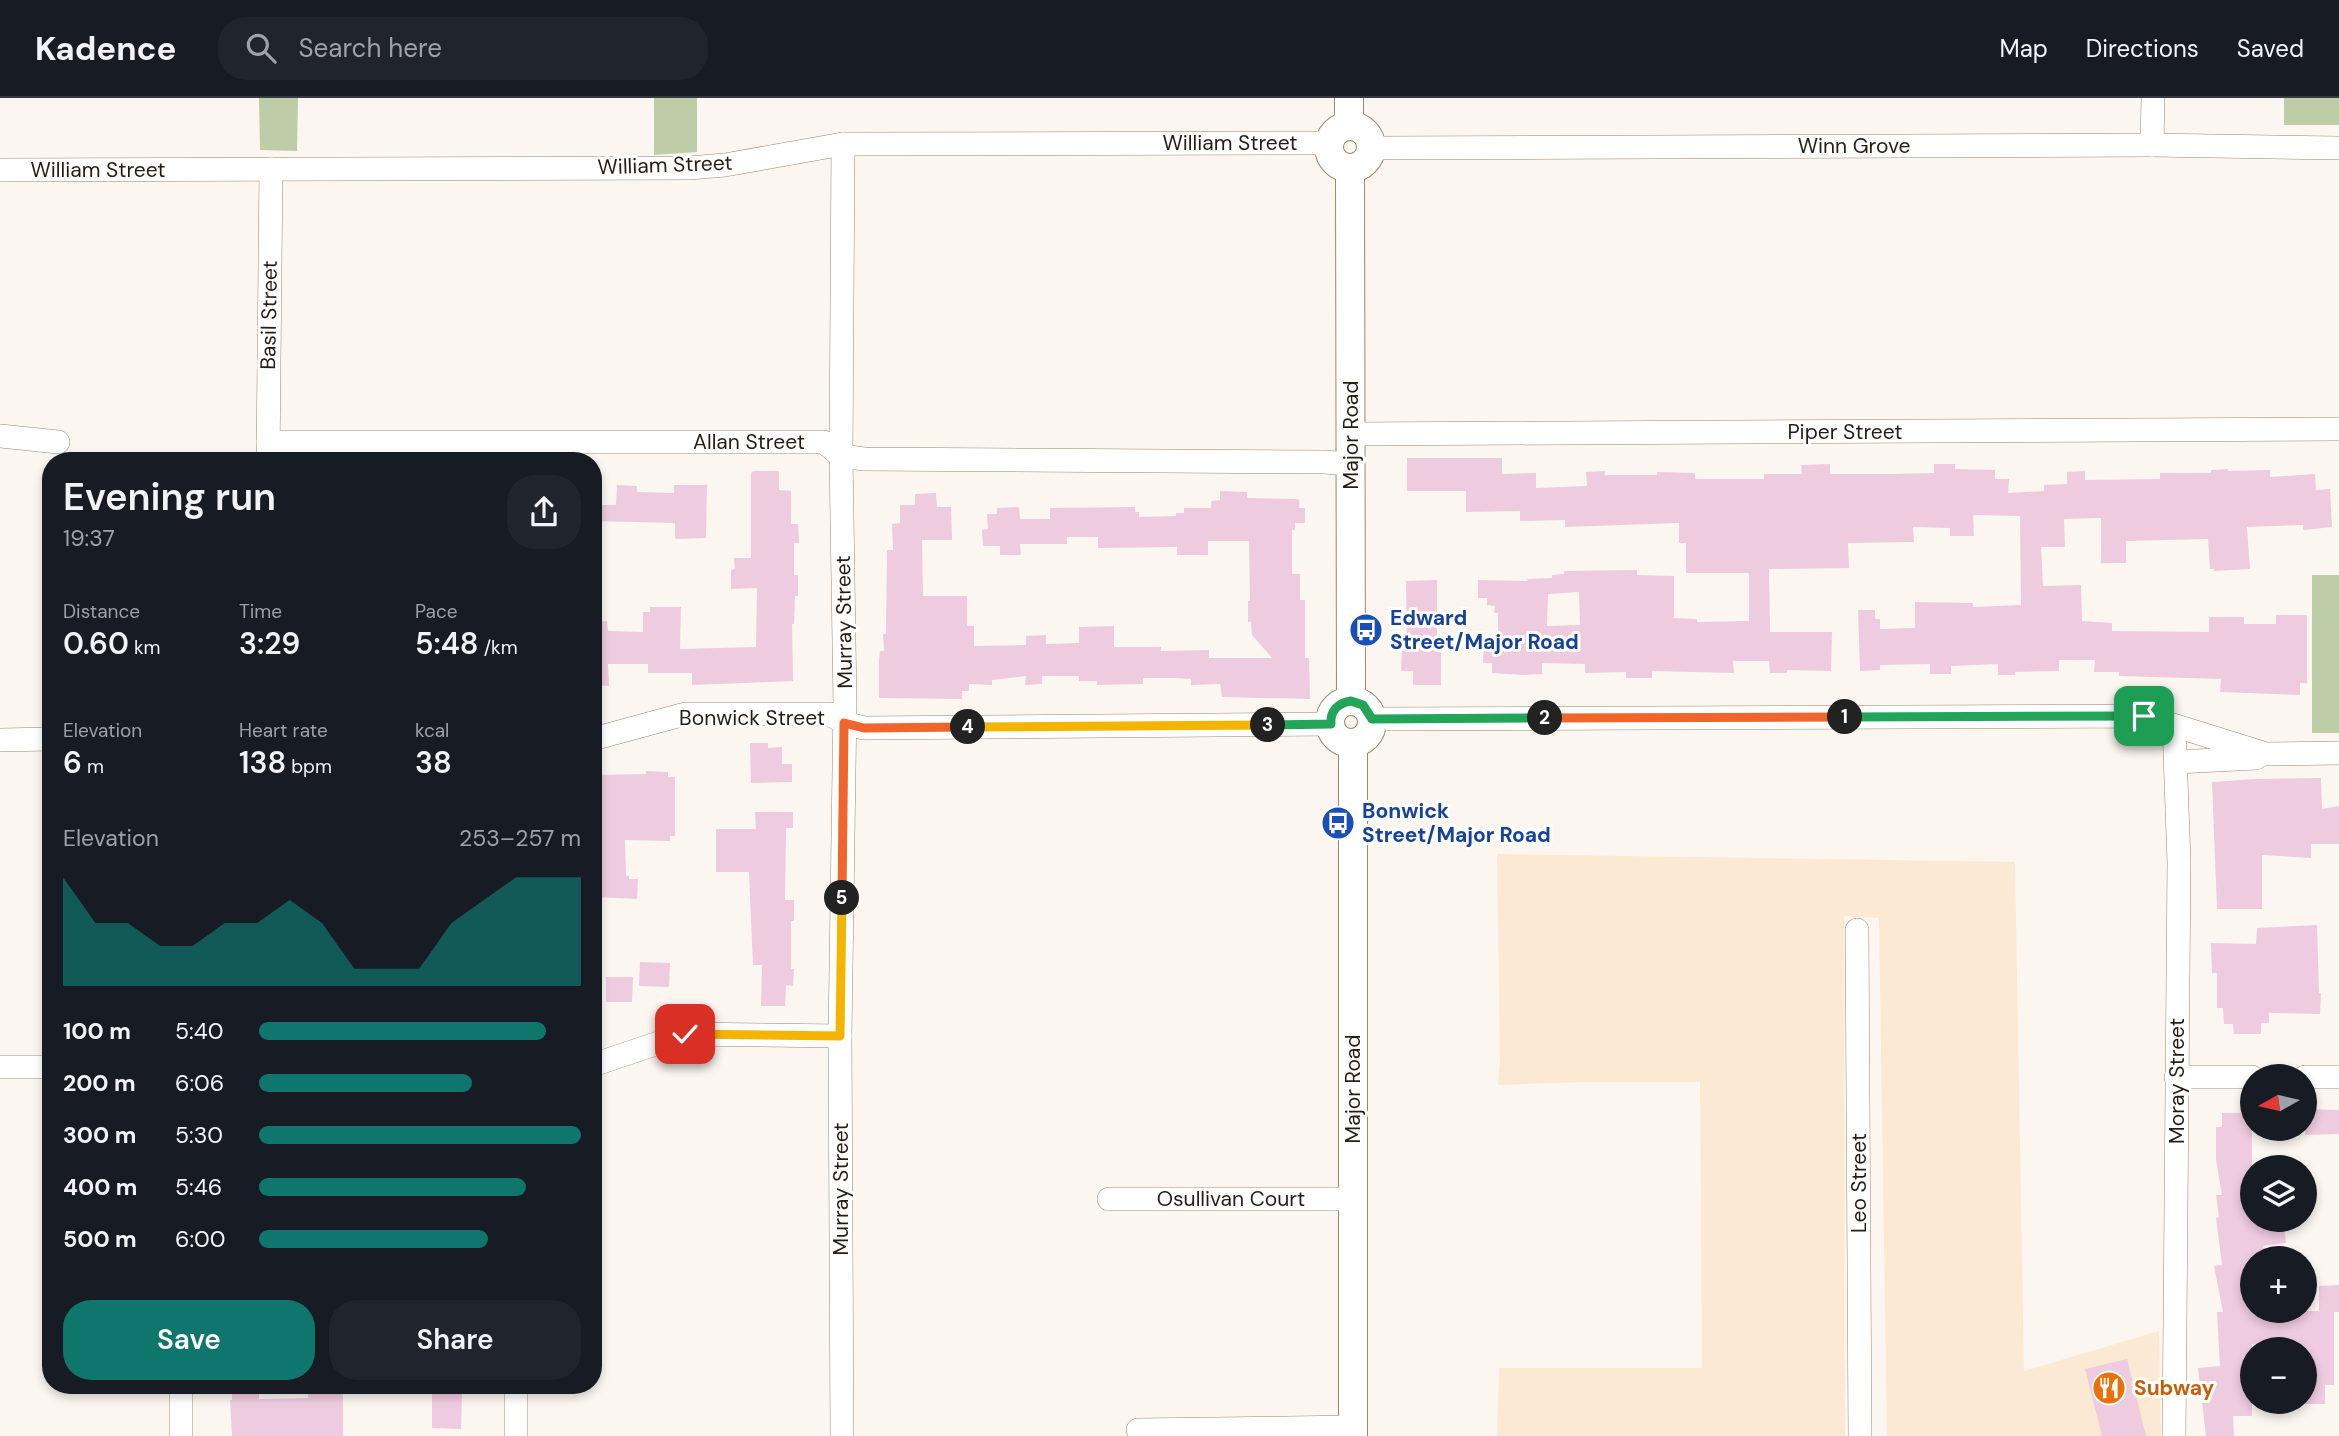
<!DOCTYPE html>
<meta charset="utf-8">
<style>
:root{--surface:#171b24;--page:#20242c;--text:#f1f3f6;--muted:#9ea1a6;--line:#363941;--accent:#0f766e}
body{margin:0;font-family:"DM Sans",sans-serif;background:var(--page);color:var(--text);height:100vh;display:flex;flex-direction:column;font-size:26px;white-space:nowrap}
*{box-sizing:border-box;margin:0}
p{font-size:23px;color:var(--muted)}
.icon{flex:none;width:38px;height:38px;fill:none;stroke:currentColor;stroke-width:2;stroke-linecap:round;stroke-linejoin:round}
.map{position:relative;flex:1;overflow:hidden}
.sheet{position:absolute;left:42px;top:354px;width:560px;height:942px;display:flex;flex-direction:column;background:var(--surface);border-radius:28px;box-shadow:0 4px 10px #0003}
.sheet>*{flex:none}
.needle{width:46px;rotate:262deg}
.controls{position:absolute;left:2240px;top:966px;display:grid;gap:14px}
.controls a{display:grid;place-items:center;width:77px;height:77px;border-radius:50%;background:var(--surface);box-shadow:0 4px 10px #0003;font-size:35px}
.pin{position:absolute;display:grid;place-items:center;width:60px;height:60px;color:#fff;margin:-30px;border-radius:14px;box-shadow:0 4px 10px #0006}
.km{position:absolute;width:35px;height:35px;margin:-18px;border-radius:50%;background:#222;color:#fff;font-size:19px;line-height:35px;text-align:center}
.round{display:grid;place-items:center;flex:none;width:74px;height:74px;border-radius:28px;background:var(--page)}
.head{display:flex;align-items:center;justify-content:space-between;height:119px;padding:0 21px}
h1{font-size:38px;font-weight:600;line-height:52px}
.metrics{display:grid;grid-template-columns:repeat(3,1fr);gap:10px;height:119px;padding:7px 21px}
.metrics div{display:grid;align-content:center}
.metrics b{font-size:30px;font-weight:600}
.metrics small{font-size:19px;font-weight:400}
.metrics p{font-size:19px}
.chart{height:196px;padding:14px 21px}
.chart p{display:flex;justify-content:space-between}
.chart svg{width:100%;height:126px;margin-top:7px;fill:var(--accent);opacity:.7}
.primary-button{display:flex;gap:14px;margin-top:auto;padding:14px 21px}
.primary-button a{flex:1;height:80px;border-radius:28px;background:var(--accent);color:#fff;font-size:28px;font-weight:600;line-height:80px;text-align:center}
.primary-button a+a{background:var(--page);color:var(--text)}
ul{padding:0 21px;list-style:none;font-size:23px}
li{display:grid;grid-template-columns:112px 84px 1fr;align-items:center;height:52px}
li i{height:18px;border-radius:9px;background:var(--accent)}
header{display:flex;align-items:center;gap:42px;box-sizing:border-box;height:98px;padding:0 35px;background:var(--surface);border-bottom:2px solid var(--line)}
header strong{font-size:33px}
nav{display:flex;gap:38px;margin-inline-start:auto;font-size:24px}
.search{width:490px;height:63px;background:var(--page);display:flex;align-items:center;gap:18px;box-sizing:border-box;padding:0 24px;border-radius:28px;color:var(--muted);font-size:26px}
.map>svg:first-child{display:block}
.built{fill:#fce9d3}
.green{fill:#bccda7}
.building{fill:#efcbdf;fill-rule:evenodd}
.lines{fill:none;stroke-linecap:round;stroke-linejoin:round}
.minor-casing{stroke:#9e876b;stroke-width:24}
.tertiary-casing{stroke:#9e876b;stroke-width:30}
.minor{stroke:#fff;stroke-width:23}
.tertiary{stroke:#fff;stroke-width:28}
.split-1-casing{stroke:#fff;stroke-width:14}
.split-2-casing{stroke:#fff;stroke-width:14}
.split-3-casing{stroke:#fff;stroke-width:14}
.split-4-casing{stroke:#fff;stroke-width:14}
.split-5-casing{stroke:#fff;stroke-width:14}
.split-6-casing{stroke:#fff;stroke-width:14}
.split-1{stroke:#22a559;stroke-width:9}
.split-2{stroke:#f0652b;stroke-width:9}
.split-3{stroke:#22a559;stroke-width:9}
.split-4{stroke:#f5b400;stroke-width:9}
.split-5{stroke:#f0652b;stroke-width:9}
.split-6{stroke:#f5b400;stroke-width:9}
.labels{text-anchor:middle;stroke-width:6;stroke-linejoin:round;paint-order:stroke}
.street-label{font-size:21px;fill:#261d12;stroke:#fff}
.transit-label{font-size:21px;font-weight:bold;fill:#164399;stroke:#fff;text-anchor:start}
.food-label{font-size:21px;font-weight:bold;fill:#c56008;stroke:#fff;text-anchor:start}
</style>
<header>
<strong>Kadence</strong>
<div class="search"><svg class="icon" aria-label="search" viewBox="0 0 24 24"><circle cx="10" cy="10" r="6"/><path d="M15 15l6 6"/></svg>Search here</div>
<nav><a>Map</a><a>Directions</a><a>Saved</a></nav>
</header>
<div class="map">
<svg width="2339" height="1338" viewBox="0 0 2339 1338">
<rect width="100%" height="100%" fill="#fbf6f0"/>
<path class="built" d="M1497,756L2015,764L2024,1273L2159,1233L2161,1338H1887L1879,820L1844,818L1845,1338H1497L1499,1270H1702L1700,984H1584L1498,987L1500,964Z"/>
<g class="green">
<path d="M259,0H298L297,53L260,52Z"/>
<path d="M654,0H697V54L654,57Z"/>
<rect x="2284" y="0" width="55" height="27"/>
<rect x="2312" y="477" width="27" height="158"/>
</g>
<g class="building">
<path d="M1407,360H1502V376L1536,375V390L1587,388L1586,374L1605,373V377H1657V374L1695,375V381H1764V376H1802L1801,367L1830,366V376H1892L1934,375V366H1955V371L1995,372V381H2009L2008,395L2044,393V387L2067,386V374L2085,373V382L2160,381V375H2211V372L2228,371V373L2270,372V379L2315,376L2316,392L2330,391L2332,429L2303,432V427L2247,429L2250,471L2214,473V471H2210L2208,441L2126,443V465H2101V420L2064,421L2065,449H2041L2043,488L2081,487L2082,523L2112,525V533L2209,534V519H2244V526H2276V517H2307V585H2300V597L2220,594L2221,581L2119,578V574H2094L2095,562H2059V573L2015,574V577H1998V566L1951,568V576H1930V566L1880,567V572L1860,573L1858,512H1875V521H1880V531L1915,530V504L1973,505V509L2021,507L2020,418L1973,417L1974,438H1950V430L1913,429L1914,444L1848,445L1849,470L1769,471L1770,534H1832L1831,573L1787,572V575H1770L1769,563H1733L1734,575L1652,573V580H1626V574L1585,575V566L1542,565V576L1523,577L1492,575V565H1483L1484,545L1498,546V515H1494L1495,508L1487,507V500H1478V482L1528,483L1527,481L1552,480V477L1564,476V473L1637,472V477L1674,478V520L1697,521V524L1749,523V475H1686V445H1679V425L1565,429V422L1520,423V413L1466,414V393H1407ZM1579,494L1580,527L1547,528L1548,496Z"/>
<path d="M753,373H779V392L791,393V426H798L799,445H794V477H798V498H795L794,526H792L793,583L692,587V575H648V566H608L609,588L593,587V524L607,523L608,533L643,534V514H650V509H681L680,551L756,549L757,490L731,491V472L735,471L734,460H751V375Z"/>
<path d="M617,387L637,388V394L674,395V387H707L706,440L675,441V425L593,423V407H616Z"/>
<path d="M1220,393L1247,394V400L1296,401L1299,402V410H1305V425H1295V432H1292V476H1300V502H1305V560H1309L1310,601L1222,599L1220,586L1191,587V581L1174,580H1143V586L1097,587V583H1079V578H1042V586L1025,587L1026,578L992,582V587L969,586V593H962V601L879,600V562L880,553H884L883,536H886L887,452H893L892,426L900,425V407H915V396L936,395L937,409H951L952,442H922L923,498H967V528H974V548L1026,547V538L1046,537V546L1079,545V529L1114,528V549H1161V553L1209,552V560H1272L1252,537L1251,524H1248V503H1250L1249,443H1208V457H1177V449L1098,450V439H1067V446H1020L1021,457H1000V448H983L982,432L988,431L987,416H997V410L1019,409L1020,421H1050V410L1135,409V414H1139V419L1176,418V415H1184V410H1211V403L1220,402Z"/>
<path d="M1437,482V553H1441V587H1413V573H1401L1402,553H1407L1406,483Z"/>
<path d="M750,645H768V650L782,649V666H792V684L751,685Z"/>
<path d="M646,673L668,674V679H675V738H670V743L625,742L626,778H629V781H638L637,801L596,799L597,772H601L597,677L646,676Z"/>
<path d="M2321,680L2322,711L2339,708V746H2311V760L2262,757V811H2217L2212,684L2255,681Z"/>
<path d="M755,714H793V730H786L785,802H794V823H791V871H794L793,888L786,887L785,908H761L762,867H753L749,774H716V731H756Z"/>
<path d="M2317,827L2319,895H2321L2320,916L2269,915V925H2261V936H2234L2233,926H2224L2223,910H2217V875H2212L2211,845L2256,846L2257,830Z"/>
<path d="M640,864L670,865L669,889L639,888Z"/>
<path d="M606,879H633L632,904H606Z"/>
<path d="M2305,1011L2339,1012V1036L2305,1037Z"/>
<path d="M2222,1015H2252V1122H2267L2268,1130L2284,1127L2286,1145L2263,1148L2265,1160H2252V1213H2319V1188L2339,1187V1214H2334V1287H2325V1306H2305V1251H2294V1242L2252,1246V1318H2233L2234,1338H2206L2198,1270L2220,1268L2217,1214H2223L2214,1168L2222,1167L2216,1120L2219,1119L2216,1097H2222L2216,1062V1029H2222Z"/>
<path d="M2127,1261L2146,1338H2102L2085,1271Z"/>
<path d="M259,1292V1301L308,1300V1293H343V1338H232L230,1302H232V1293Z"/>
<path d="M432,1295L462,1296L461,1331L432,1330Z"/>
</g>
<g class="lines">
<defs>
<g id="minor">
<path d="M2152,47L2153,0"/>
<path d="M1370,52L1378,50L2152,47L2339,50"/>
<path d="M0,72L689,70L725,67L843,46L1322,45L1329,47"/>
<path d="M1352,336L2339,331"/>
<path d="M0,338L58,344"/>
<path d="M268,344H824L841,358L864,361L1324,364L1351,366"/>
<path d="M268,362L271,71"/>
<path d="M1372,621L2144,618L2266,656L2339,655"/>
<path d="M2174,628L2179,764L2174,1338"/>
<path d="M593,641L685,616H830L844,625L864,630L1331,626"/>
<path d="M0,642L51,641"/>
<path d="M2176,664L2256,660"/>
<path d="M1857,832L1860,1338"/>
<path d="M593,967L685,936L840,938"/>
<path d="M0,969H51"/>
<path d="M2176,979H2252"/>
<path d="M2305,979H2339"/>
<path d="M1109,1101H1354"/>
<path d="M181,1286V1338"/>
<path d="M516,1286V1338"/>
<path d="M1138,1332L1353,1329"/>
<path d="M842,1338L840,938L845,606L841,358L843,46"/>
</g>
<g id="tertiary">
<path d="M1349,0V28"/>
<circle cx="1350" cy="49" r="21"/>
<path d="M1350,70L1351,603"/>
<circle cx="1351" cy="624" r="21"/>
<path d="M1353,645V1338"/>
</g>
</defs>
<use href="#minor" class="minor-casing"/>
<use href="#tertiary" class="tertiary-casing"/>
<use href="#minor" class="minor"/>
<use href="#tertiary" class="tertiary"/>
</g>
<g class="lines">
<defs>
<path id="split-1" d="M1845,619L2144,618"/>
<path id="split-2" d="M1545,620L1845,619"/>
<path id="split-3" d="M1268,627L1331,626C1330,613 1338,605 1351,603L1363,607L1372,621L1545,620"/>
<path id="split-4" d="M968,629L1268,627"/>
<path id="split-5" d="M842,800L844,625L864,630L968,629"/>
<path id="split-6" d="M685,936L840,938L842,800"/>
</defs>
<use href="#split-1" class="split-1-casing"/>
<use href="#split-2" class="split-2-casing"/>
<use href="#split-3" class="split-3-casing"/>
<use href="#split-4" class="split-4-casing"/>
<use href="#split-5" class="split-5-casing"/>
<use href="#split-6" class="split-6-casing"/>
<use href="#split-1" class="split-1"/>
<use href="#split-2" class="split-2"/>
<use href="#split-3" class="split-3"/>
<use href="#split-4" class="split-4"/>
<use href="#split-5" class="split-5"/>
<use href="#split-6" class="split-6"/>
</g>
<defs>
<symbol id="bus-disc" viewBox="-11 -11 22 22"><circle r="9.5" fill="#1a4fb4" stroke="#fff"/><path d="M-5-6H5V4H4V6H2V4H-2V6H-4V4H-5ZM-3.5-4V0h7V-4ZM-3.5 1.2v1.5H-2V1.2ZM2 1.2v1.5H3.5V1.2Z" fill="#fff"/></symbol>
<symbol id="restaurant-disc" viewBox="-11 -11 22 22"><circle r="9.5" fill="#e8710a" stroke="#fff"/><path d="M-5-6h1v4h1v-4h1v4h1v-4h1v5L-1.5 .5V6h-2V.5L-5-1ZM5-6V6H3V1.5H1.5Q1.5-4 5-6Z" fill="#fff"/></symbol>
</defs>
<g fill-rule="evenodd">
<use href="#bus-disc" x="1347" y="513" width="38" height="38"/>
<use href="#bus-disc" x="1319" y="706" width="38" height="38"/>
<use href="#restaurant-disc" x="2090" y="1271" width="38" height="38"/>
</g>
<g class="labels">
<g class="street-label">
<text x="1230" y="52">William Street</text>
<text x="1854" y="55">Winn Grove</text>
<text transform="translate(665 67) rotate(-2)" y="7">William Street</text>
<text x="98" y="79">William Street</text>
<text transform="translate(269 217) rotate(-89)" y="7">Basil Street</text>
<text x="1845" y="341">Piper Street</text>
<text transform="translate(1351 337) rotate(-90)" y="7">Major Road</text>
<text x="749" y="351">Allan Street</text>
<text transform="translate(844 524) rotate(-91)" y="7">Murray Street</text>
<text x="752" y="627">Bonwick Street</text>
<text transform="translate(2177 983) rotate(-90)" y="7">Moray Street</text>
<text transform="translate(1353 991) rotate(-90)" y="7">Major Road</text>
<text transform="translate(1859 1085) rotate(-90)" y="7">Leo Street</text>
<text transform="translate(841 1091) rotate(-90)" y="7">Murray Street</text>
<text x="1231" y="1108">Osullivan Court</text>
</g>
<g class="transit-label">
<text x="1390" y="527">Edward<tspan x="1390" dy="24">Street/Major Road</tspan></text>
<text x="1362" y="720">Bonwick<tspan x="1362" dy="24">Street/Major Road</tspan></text>
</g>
<g class="food-label">
<text x="2134" y="1297">Subway</text>
</g>
</g>
</svg>
<div class="controls">
<a><svg class="needle" viewBox="-14 -14 28 28"><path d="M0-13l5 13h-10z" fill="#e53935"/><path d="M0 13l5-13h-10z" fill="#9ea1a6"/></svg></a>
<a><svg class="icon" aria-label="layers" viewBox="0 0 24 24"><path d="M12 4l9 5-9 5-9-5zM3 14l9 5 9-5"/></svg></a>
<a>+</a>
<a>−</a>
</div>
<div class="pin" style="left:2144px;top:618px;background:#1e9e55"><svg class="icon" aria-label="arrive" viewBox="0 0 24 24"><path d="M6 21V4h12l-3 4 3 4H6"/></svg></div>
<div class="pin" style="left:685px;top:936px;background:#d93025"><svg class="icon" aria-label="check" viewBox="0 0 24 24"><path d="M5 12l5 5 9-10"/></svg></div>
<b class="km" style="left:1845px;top:619px">1</b>
<b class="km" style="left:1545px;top:620px">2</b>
<b class="km" style="left:1268px;top:627px">3</b>
<b class="km" style="left:968px;top:629px">4</b>
<b class="km" style="left:842px;top:800px">5</b>
<section class="sheet">
<div class="head"><div><h1>Evening run</h1><p>19:37</p></div><a class="round"><svg class="icon" aria-label="share" viewBox="0 0 24 24"><path d="M12 15V3M7 8l5-5 5 5M5 13v7h14v-7"/></svg></a></div>
<div class="metrics">
<div><p>Distance</p><b>0.60<small> km</small></b></div>
<div><p>Time</p><b>3:29</b></div>
<div><p>Pace</p><b>5:48<small> /km</small></b></div>
</div>
<div class="metrics">
<div><p>Elevation</p><b>6<small> m</small></b></div>
<div><p>Heart rate</p><b>138<small> bpm</small></b></div>
<div><p>kcal</p><b>38</b></div>
</div>
<div class="chart"><p><span>Elevation</span>253–257 m</p>
<svg viewBox="0 0 160 44" preserveAspectRatio="none"><path d="M0 44V6L10 22L20 22L30 30L40 30L50 22L60 22L70 14L80 22L90 38L100 38L110 38L120 22L130 14L140 6L150 6L160 6V44z"/></svg>
</div>
<ul>
<li><b>100 m</b>5:40<i style="width:89%"></i></li>
<li><b>200 m</b>6:06<i style="width:66%"></i></li>
<li><b>300 m</b>5:30<i style="width:100%"></i></li>
<li><b>400 m</b>5:46<i style="width:83%"></i></li>
<li><b>500 m</b>6:00<i style="width:71%"></i></li>
</ul>
<div class="primary-button"><a>Save</a><a>Share</a></div>
</section>
</div>
